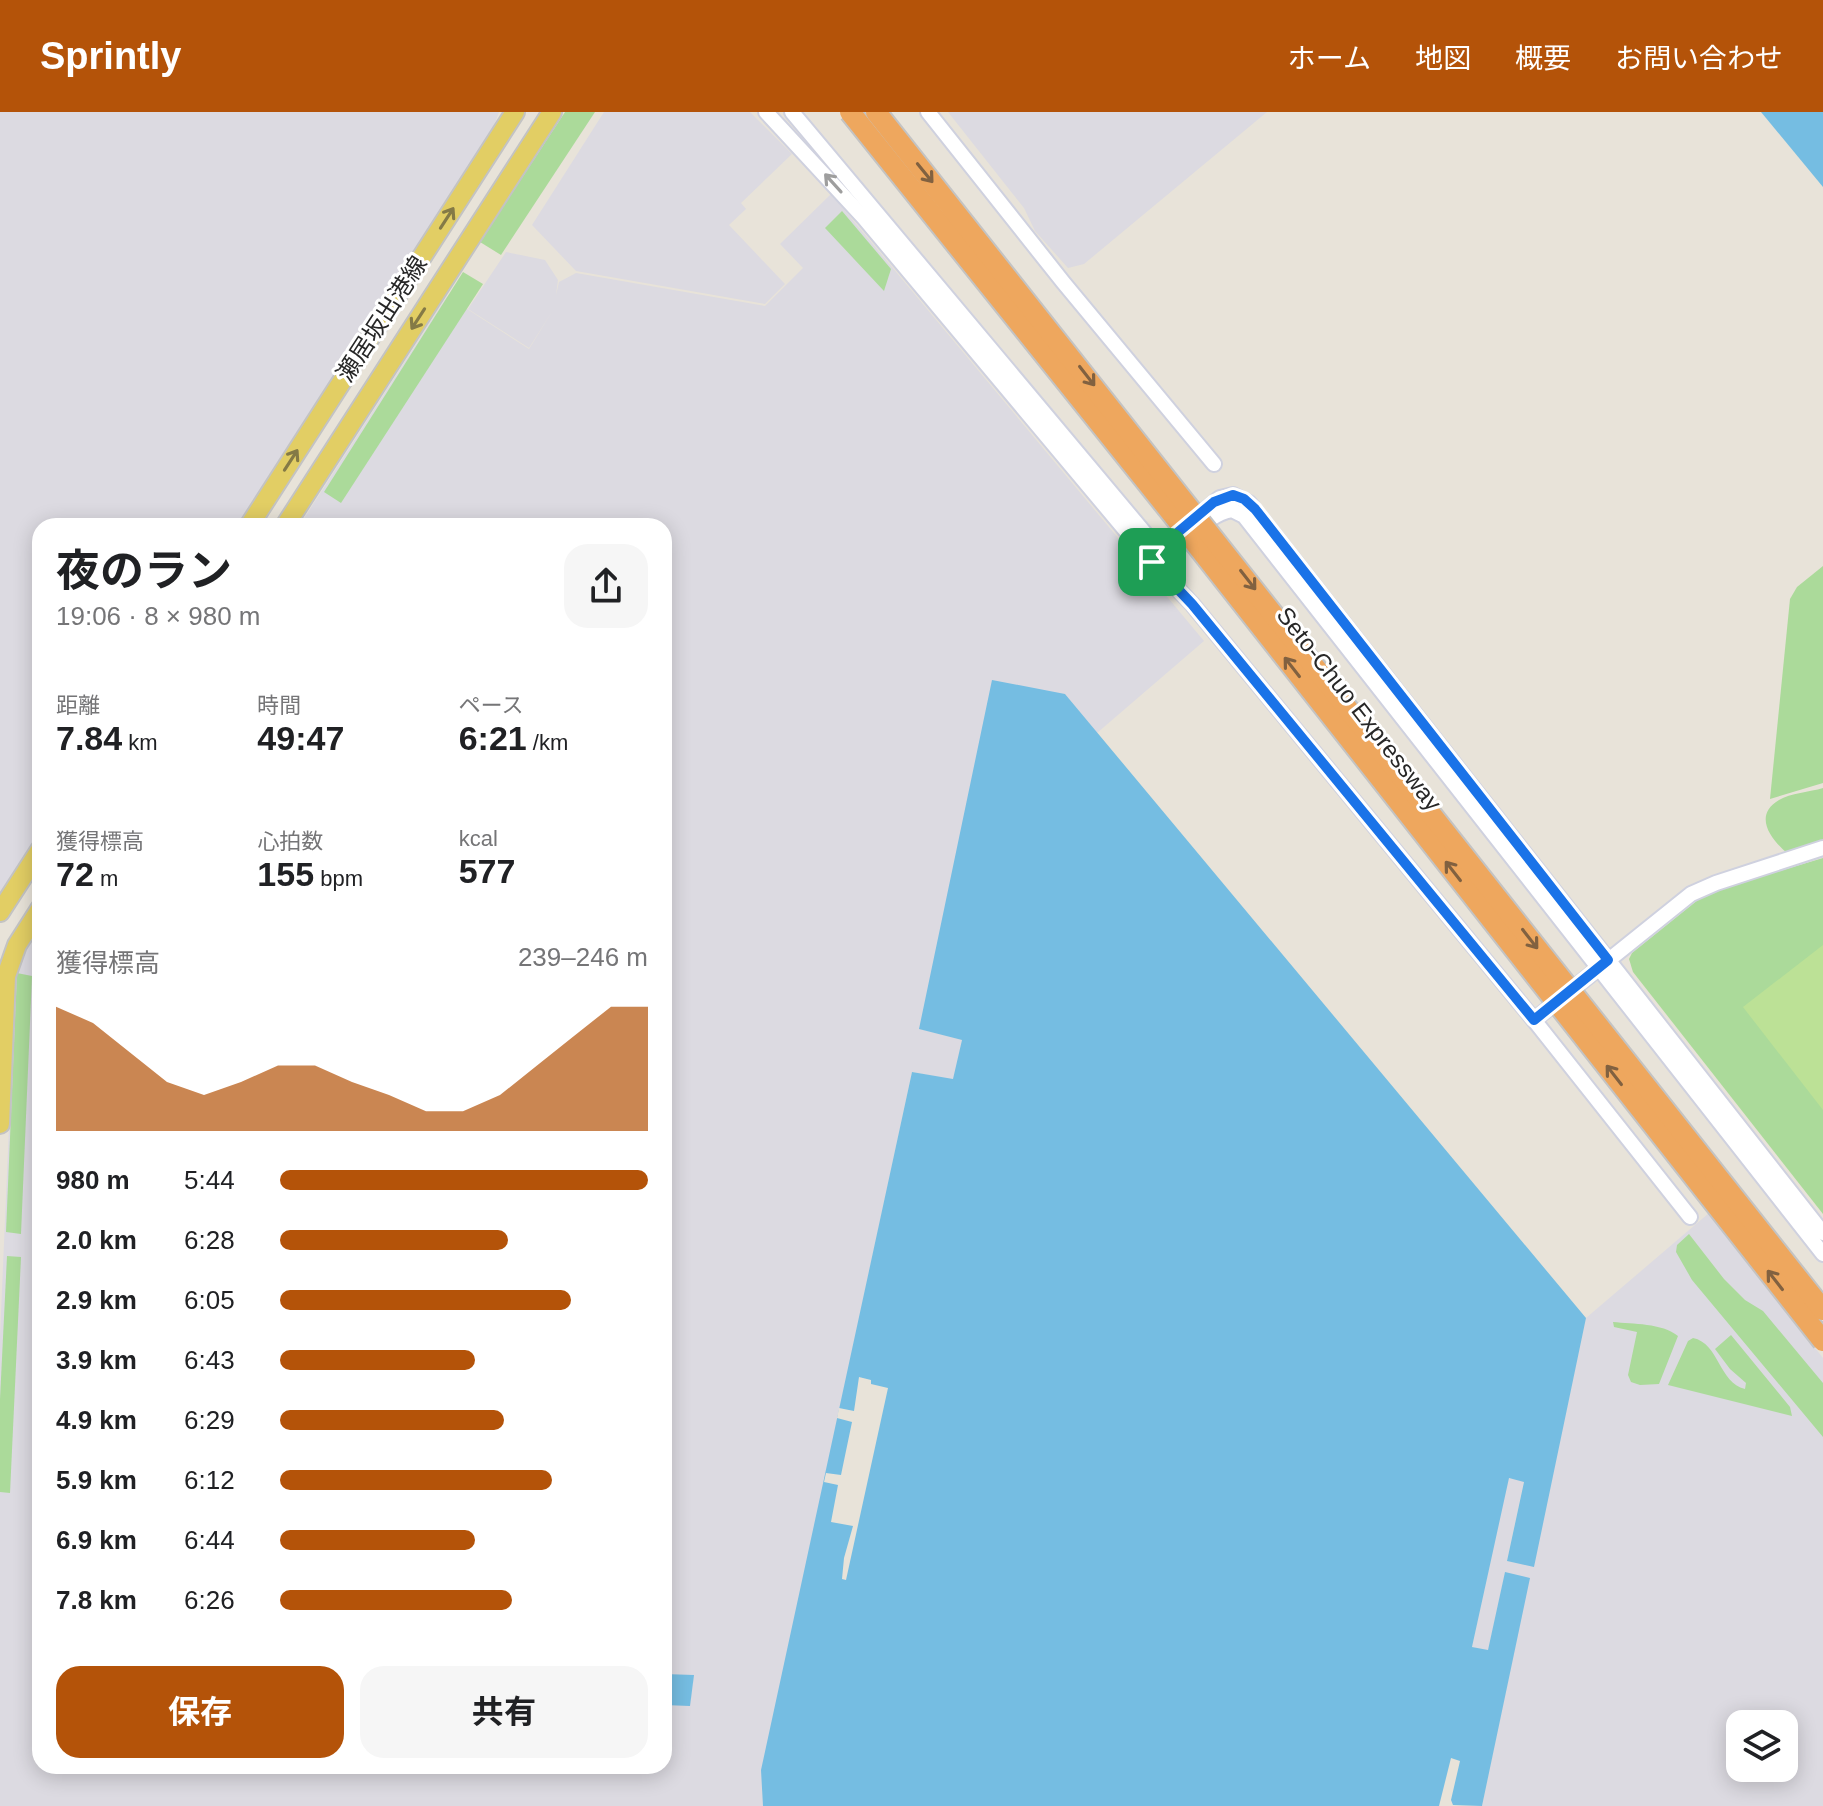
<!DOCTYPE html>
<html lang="ja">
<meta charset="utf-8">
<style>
:root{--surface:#fff;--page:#f6f6f6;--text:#202124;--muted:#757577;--accent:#b45309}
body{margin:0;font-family:Helvetica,"Noto Sans JP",sans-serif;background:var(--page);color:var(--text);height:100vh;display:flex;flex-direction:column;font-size:30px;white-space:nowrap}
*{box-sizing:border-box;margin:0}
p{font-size:26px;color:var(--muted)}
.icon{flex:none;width:44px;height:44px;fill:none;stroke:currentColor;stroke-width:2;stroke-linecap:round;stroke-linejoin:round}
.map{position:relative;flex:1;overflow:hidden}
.side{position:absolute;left:32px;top:406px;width:640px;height:1256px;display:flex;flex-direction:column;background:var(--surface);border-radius:24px;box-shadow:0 4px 20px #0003}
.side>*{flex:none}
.buttons{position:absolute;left:1726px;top:1598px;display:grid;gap:16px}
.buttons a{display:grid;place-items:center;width:72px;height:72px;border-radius:16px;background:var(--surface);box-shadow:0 4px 20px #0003;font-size:40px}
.pin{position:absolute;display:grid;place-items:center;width:68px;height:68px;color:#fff;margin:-34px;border-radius:16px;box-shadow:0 4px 12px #0006}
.round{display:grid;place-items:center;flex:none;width:84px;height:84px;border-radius:24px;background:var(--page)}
.summary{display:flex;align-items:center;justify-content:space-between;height:136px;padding:0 24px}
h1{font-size:44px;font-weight:700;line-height:60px}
.figures{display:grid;grid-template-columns:repeat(3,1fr);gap:12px;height:136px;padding:8px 24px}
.figures div{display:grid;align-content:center}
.figures b{font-size:34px;font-weight:700}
.figures small{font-size:22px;font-weight:400}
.figures p{font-size:22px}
.chart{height:224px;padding:16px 24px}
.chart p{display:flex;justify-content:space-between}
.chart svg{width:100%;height:144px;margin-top:8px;fill:var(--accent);opacity:.7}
.primary-button{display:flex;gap:16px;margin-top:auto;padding:16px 24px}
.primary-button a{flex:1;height:92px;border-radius:24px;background:var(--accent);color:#fff;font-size:32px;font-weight:700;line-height:92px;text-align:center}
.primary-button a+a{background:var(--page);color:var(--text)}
ul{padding:0 24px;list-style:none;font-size:26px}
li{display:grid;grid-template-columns:128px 96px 1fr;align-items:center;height:60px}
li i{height:20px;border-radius:10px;background:var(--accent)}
header{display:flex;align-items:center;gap:48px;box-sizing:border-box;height:112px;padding:0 40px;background:var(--accent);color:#fff}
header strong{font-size:38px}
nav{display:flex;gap:44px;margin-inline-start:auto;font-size:28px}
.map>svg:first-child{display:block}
.industrial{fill:#dcdae1;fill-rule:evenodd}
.green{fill:#abda9a}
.pitch{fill:#bce196}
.water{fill:#75bde2}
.pier{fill:#e8e3d9}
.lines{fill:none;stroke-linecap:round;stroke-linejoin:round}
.minor-casing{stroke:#cfd1df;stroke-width:18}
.major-casing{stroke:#c3c3c3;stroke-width:22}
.minor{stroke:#fff;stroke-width:14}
.major{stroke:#e2ce64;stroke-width:18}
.rail{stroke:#9d9eaf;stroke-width:3}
.highway-bridge-casing{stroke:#c3c3c3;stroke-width:24;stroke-linecap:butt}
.highway-bridge{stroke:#eea75e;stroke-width:20}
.oneway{stroke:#816140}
.oneway2{stroke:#9e9e9e}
.oneway3{stroke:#847a46}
.route-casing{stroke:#fff;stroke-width:16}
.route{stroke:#1a73e8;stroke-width:10}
.labels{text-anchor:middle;stroke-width:6;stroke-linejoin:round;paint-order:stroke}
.street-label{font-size:24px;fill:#272727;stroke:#fff}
</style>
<header>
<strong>Sprintly</strong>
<nav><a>ホーム</a><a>地図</a><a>概要</a><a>お問い合わせ</a></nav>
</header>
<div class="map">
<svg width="1823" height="1694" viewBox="0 0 1823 1694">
<rect width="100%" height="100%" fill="#e8e3d9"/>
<g class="industrial">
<path d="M0,0H499L494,14L496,16L241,414H40V727L0,791Z"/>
<path d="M604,0H750L792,42L741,91L746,97L729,113L785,172L765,192L576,159L532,113Z"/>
<path d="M948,0H1267L1084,152L1068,156L1035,119L1024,96Z"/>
<path d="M831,82L1204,529L1097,621L1065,582L920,917L962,928L954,968L912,960L762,1658L763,1694H0V1224L16,853L40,815V1654H664V414H299L447,184L529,237L553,198L529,236L468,197L506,140L545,148L558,168L556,183L559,170L576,161L765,194L803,156L780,132Z"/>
<path d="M1709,1101L1823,1246V1694H1482L1529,1466L1505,1461L1488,1539L1472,1535L1508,1366L1524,1369L1507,1449L1533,1454L1586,1206ZM1740,1612H1784V1656H1740Z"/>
</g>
<g class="green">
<path d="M565,0H595L501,143L480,130Z"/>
<path d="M842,99L891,157L884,179L825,116Z"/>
<path d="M463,160L483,172L341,391L324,380Z"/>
<path d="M1823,454V671L1770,687L1790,487L1797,475Z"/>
<path d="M1823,676V729L1787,741C1772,728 1752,704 1779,688C1790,681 1810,680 1823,676Z"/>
<path d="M1823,746V1102L1633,860L1629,847L1632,841L1699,787L1717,778Z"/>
<path d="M17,861L32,864L21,1122L6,1120Z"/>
<path d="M1689,1122L1724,1167L1745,1188L1763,1199L1823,1271V1325L1692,1168L1676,1140L1677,1133Z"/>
<path d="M7,1144L21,1145L10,1381L0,1380V1287Z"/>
<path d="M1613,1210C1633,1212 1662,1211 1678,1224L1659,1272L1640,1273L1631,1270L1628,1263L1637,1220L1614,1215Z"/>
<path d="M1731,1223L1790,1295L1792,1304L1668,1273L1688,1229L1693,1226C1719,1231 1719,1271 1745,1277L1746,1271L1730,1257L1715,1237Z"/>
</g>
<path class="pitch" d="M1823,833V998L1743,895Z"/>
<g class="water">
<path d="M1761,0H1823V75Z"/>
<path d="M992,568L1065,582L1586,1206L1534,1455L1507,1449L1524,1370L1509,1366L1472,1535L1488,1538L1505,1460L1530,1466L1482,1694L1453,1693L1451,1688L1460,1649L1451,1646L1439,1694H763L761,1658L912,960L953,967L962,928L919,917Z"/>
<path d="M664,1562L694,1563L690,1594L664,1593Z"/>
</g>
<path class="pier" d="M859,1265L871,1268V1272L888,1276L846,1468L842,1467L844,1446L853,1414L831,1410L838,1373L824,1370L826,1361L841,1363L852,1310L837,1306L839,1296L854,1299Z"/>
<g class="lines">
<defs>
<g id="minor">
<path d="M766,0L864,106L1152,450L1192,492L1534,908L1690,1105"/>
<path d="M792,0L1164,444"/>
<path d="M928,0L1063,170L1214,352"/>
<path d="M1152,450L1158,437L1220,386L1233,383L1249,391L1823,1121"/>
<path d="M1152,450C1184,442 1200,403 1232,398L1244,404L1823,1142"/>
<path d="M1534,908L1691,782L1716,771L1823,736"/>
</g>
<g id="major">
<path d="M249,414L515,0"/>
<path d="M285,414L552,0"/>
<path d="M0,800L40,738"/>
<path d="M0,1012L6,864L17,833L40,797"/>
</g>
</defs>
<use href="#minor" class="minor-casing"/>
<use href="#major" class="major-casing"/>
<use href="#minor" class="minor"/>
<use href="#major" class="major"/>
<path class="rail" d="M860,0L1280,527L1823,1216"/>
<defs>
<g id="highway-bridge">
<path d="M850,0L1173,403L1823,1229"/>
<path d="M876,0L1823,1198"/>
</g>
</defs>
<use href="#highway-bridge" class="highway-bridge-casing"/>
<use href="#highway-bridge" class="highway-bridge"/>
</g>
<defs><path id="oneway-shaft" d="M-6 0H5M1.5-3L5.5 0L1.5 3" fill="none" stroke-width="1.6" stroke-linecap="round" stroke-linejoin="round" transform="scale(2)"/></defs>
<g class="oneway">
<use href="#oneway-shaft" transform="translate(925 61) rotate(51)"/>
<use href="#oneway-shaft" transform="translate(1087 264) rotate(52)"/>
<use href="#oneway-shaft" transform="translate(1248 468) rotate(52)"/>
<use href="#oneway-shaft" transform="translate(1292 555) rotate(-128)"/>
<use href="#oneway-shaft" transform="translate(1453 759) rotate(-128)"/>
<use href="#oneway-shaft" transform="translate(1530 827) rotate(52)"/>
<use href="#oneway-shaft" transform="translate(1614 963) rotate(-128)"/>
<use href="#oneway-shaft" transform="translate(1775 1168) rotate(-128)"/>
</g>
<use class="oneway2" href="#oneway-shaft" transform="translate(833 71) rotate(-132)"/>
<g class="oneway3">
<use href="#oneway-shaft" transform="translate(447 106) rotate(-57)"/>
<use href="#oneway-shaft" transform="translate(418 207) rotate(123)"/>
<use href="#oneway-shaft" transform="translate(291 348) rotate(-57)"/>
</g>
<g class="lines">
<defs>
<path id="route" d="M1233,383L1244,387L1255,397L1608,848L1534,908L1192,492L1152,450L1158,437L1214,390Z"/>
</defs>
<use href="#route" class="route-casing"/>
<use href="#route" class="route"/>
</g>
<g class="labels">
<g class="street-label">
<text transform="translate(382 207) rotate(-57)" y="8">瀬居坂出港線</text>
<text transform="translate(1359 597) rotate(52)" y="8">Seto-Chuo Expressway</text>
</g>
</g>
</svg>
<div class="buttons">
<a><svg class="icon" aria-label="layers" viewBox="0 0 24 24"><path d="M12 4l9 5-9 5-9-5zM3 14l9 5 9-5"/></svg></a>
</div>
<div class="pin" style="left:1152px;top:450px;background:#1e9e55"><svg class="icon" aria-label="arrive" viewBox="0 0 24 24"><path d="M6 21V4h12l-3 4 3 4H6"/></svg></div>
<section class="side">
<div class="summary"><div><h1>夜のラン</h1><p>19:06 · 8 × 980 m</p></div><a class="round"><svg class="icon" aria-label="share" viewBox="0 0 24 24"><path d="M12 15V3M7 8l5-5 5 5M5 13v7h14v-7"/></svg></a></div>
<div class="figures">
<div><p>距離</p><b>7.84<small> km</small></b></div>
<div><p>時間</p><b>49:47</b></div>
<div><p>ペース</p><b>6:21<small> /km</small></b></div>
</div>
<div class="figures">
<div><p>獲得標高</p><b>72<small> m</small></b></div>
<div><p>心拍数</p><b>155<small> bpm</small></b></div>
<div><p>kcal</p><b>577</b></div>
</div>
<div class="chart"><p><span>獲得標高</span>239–246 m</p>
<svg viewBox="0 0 160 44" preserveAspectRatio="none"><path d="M0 44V6L10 11L20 20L30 29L40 33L50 29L60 24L70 24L80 29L90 33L100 38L110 38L120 33L130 24L140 15L150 6L160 6V44z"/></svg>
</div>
<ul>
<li><b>980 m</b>5:44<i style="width:100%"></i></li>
<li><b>2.0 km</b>6:28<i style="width:62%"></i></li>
<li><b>2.9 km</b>6:05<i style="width:79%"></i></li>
<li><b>3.9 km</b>6:43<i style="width:53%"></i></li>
<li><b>4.9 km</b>6:29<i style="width:61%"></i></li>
<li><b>5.9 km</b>6:12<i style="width:74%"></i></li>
<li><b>6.9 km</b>6:44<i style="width:53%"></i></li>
<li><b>7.8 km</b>6:26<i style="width:63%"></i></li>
</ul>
<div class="primary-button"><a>保存</a><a>共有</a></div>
</section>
</div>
